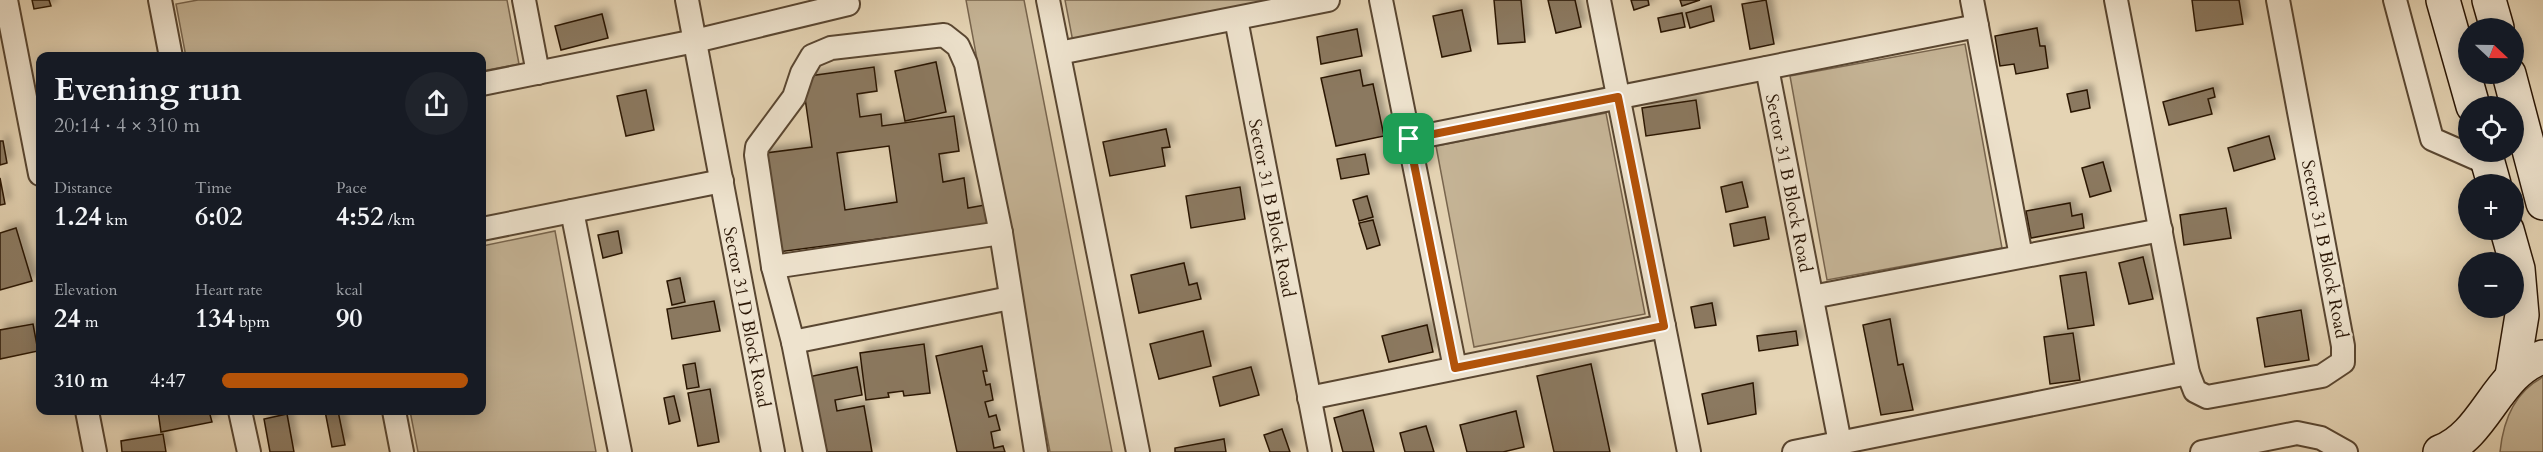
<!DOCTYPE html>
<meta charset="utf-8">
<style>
:root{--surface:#171b24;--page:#20242c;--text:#f1f3f6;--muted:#9ea1a6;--accent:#b45309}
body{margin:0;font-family:Cardo,serif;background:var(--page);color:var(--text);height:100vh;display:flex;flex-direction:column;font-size:22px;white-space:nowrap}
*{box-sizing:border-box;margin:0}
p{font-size:20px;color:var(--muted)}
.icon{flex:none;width:33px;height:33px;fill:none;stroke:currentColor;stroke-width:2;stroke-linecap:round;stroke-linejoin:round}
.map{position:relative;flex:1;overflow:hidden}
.details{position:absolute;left:36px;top:52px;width:450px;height:363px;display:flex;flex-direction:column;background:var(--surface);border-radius:12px;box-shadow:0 3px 15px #0003}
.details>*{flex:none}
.needle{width:39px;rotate:112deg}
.buttons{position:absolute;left:2458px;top:18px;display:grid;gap:12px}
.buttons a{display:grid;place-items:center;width:66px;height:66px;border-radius:50%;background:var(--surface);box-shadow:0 3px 15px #0003;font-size:30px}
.pin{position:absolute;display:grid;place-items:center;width:51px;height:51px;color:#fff;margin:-26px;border-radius:12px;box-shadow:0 3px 9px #0006}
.round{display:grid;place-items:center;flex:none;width:63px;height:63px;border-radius:32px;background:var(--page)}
.summary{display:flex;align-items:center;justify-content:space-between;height:102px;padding:0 18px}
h1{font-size:33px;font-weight:600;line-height:45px}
.figures{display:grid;grid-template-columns:repeat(3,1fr);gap:9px;height:102px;padding:6px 18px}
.figures div{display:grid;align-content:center}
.figures b{font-size:26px;font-weight:600}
.figures small{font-size:16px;font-weight:400}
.figures p{font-size:16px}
ul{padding:0 18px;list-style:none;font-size:20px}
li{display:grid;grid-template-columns:96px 72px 1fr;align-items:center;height:45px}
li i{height:15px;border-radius:8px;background:var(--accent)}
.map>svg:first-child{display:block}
.green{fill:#c5b496;stroke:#78654e;stroke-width:1.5}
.building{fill:#8b7960;stroke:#2a1605;stroke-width:1.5;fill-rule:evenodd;filter:url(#shadow)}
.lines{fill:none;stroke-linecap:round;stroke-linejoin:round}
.street-casing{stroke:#594631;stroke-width:26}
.secondary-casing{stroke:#2a1605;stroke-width:36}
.street{stroke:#eee3ce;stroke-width:22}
.secondary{stroke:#eee3ce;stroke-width:33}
.route-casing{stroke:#fff;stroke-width:12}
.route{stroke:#b45309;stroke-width:8}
.labels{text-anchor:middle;stroke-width:5;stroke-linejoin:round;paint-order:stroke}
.street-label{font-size:18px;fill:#2a1605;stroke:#eee3ce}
</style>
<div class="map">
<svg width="2543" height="452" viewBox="0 0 2543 452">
<defs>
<filter id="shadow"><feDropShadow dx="5.5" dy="-5.5" stdDeviation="3" flood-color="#0004"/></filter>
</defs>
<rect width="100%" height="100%" fill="#e5d4b4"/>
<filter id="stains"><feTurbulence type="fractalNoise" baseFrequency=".00333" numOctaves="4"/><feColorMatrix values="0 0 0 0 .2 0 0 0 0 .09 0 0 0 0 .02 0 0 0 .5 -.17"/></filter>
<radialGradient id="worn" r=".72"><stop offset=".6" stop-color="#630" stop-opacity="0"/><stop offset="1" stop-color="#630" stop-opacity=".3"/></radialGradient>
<g class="green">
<path d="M198,0H507L519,64L482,71V57H186L176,4Z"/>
<path d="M966,0H1024L1112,452H1050Z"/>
<path d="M1065,0H1282L1073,42Z"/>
<path d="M1965,44L2002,248L1827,280L1790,76Z"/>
<path d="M1606,113L1645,314L1474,347L1436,146Z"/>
<path d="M555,231L596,452H418L410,411H482V246Z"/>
<path d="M2543,377V452H2500C2503,421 2514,392 2543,377Z"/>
</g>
<g class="building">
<path d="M32,0H49L51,6L34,9Z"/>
<path d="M1494,0H1521L1525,42L1498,44Z"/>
<path d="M1548,0H1575L1581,27L1556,33Z"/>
<path d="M1631,0H1648L1649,5L1634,10Z"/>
<path d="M1680,0H1700L1682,6Z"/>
<path d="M1766,0L1774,44L1750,49L1742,4Z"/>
<path d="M2192,0H2239L2243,24L2196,31Z"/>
<path d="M1711,6L1714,21L1690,28L1686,13Z"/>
<path d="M1462,10L1471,51L1442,57L1433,16Z"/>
<path d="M1682,13L1685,27L1661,32L1658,18Z"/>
<path d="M602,14L608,38L561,50L555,26Z"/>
<path d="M2037,28L2040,46H2045L2048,68L2016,74L2014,64L2000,66L1995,36Z"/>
<path d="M1357,29L1362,56L1321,64L1317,37Z"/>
<path d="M936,62L946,112L905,121L895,71Z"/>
<path d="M874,67L877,91L857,94L860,117L881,114L882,126L954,116L959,151L939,154L943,182L964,178L968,208L990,204L994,224L778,252L758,154L812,147L802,77ZM889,146L897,202L845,210L837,153Z"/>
<path d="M1360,70L1363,86L1373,84L1384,136L1336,146L1321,78Z"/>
<path d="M2213,88L2215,97L2208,99L2212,114L2169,125L2163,102Z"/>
<path d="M646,90L654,130L626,136L617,96Z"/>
<path d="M2087,90L2090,108L2071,112L2067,94Z"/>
<path d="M1696,100L1700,128L1646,136L1642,108Z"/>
<path d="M1166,129L1170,147L1162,148L1165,166L1110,176L1103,142Z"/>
<path d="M2269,136L2275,159L2234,171L2228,148Z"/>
<path d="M0,141H3L7,163L0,165Z"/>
<path d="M1365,154L1369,174L1341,179L1337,159Z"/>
<path d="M2103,162L2111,191L2090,197L2082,168Z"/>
<path d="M0,178L5,204L0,205Z"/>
<path d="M1742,182L1748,207L1726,212L1721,187Z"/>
<path d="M1240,187L1245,219L1191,228L1186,196Z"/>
<path d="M1367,196L1373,217L1359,221L1353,200Z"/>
<path d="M2070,203L2072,216L2082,214L2084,228L2031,238L2026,211Z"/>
<path d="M2226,208L2231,238L2184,245L2180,215Z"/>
<path d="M1765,217L1769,239L1734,246L1730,224Z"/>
<path d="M1373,220L1380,245L1367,249L1359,223Z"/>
<path d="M16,228L32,281L0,290V233Z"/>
<path d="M618,231L622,253L603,258L598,235Z"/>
<path d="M2143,257L2153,299L2129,304L2119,263Z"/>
<path d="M1184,263L1189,285L1197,283L1201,299L1139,313L1131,275Z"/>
<path d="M2086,272L2094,325L2068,329L2060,276Z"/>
<path d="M680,278L685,302L672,305L667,281Z"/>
<path d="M714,301L720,331L672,339L667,309Z"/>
<path d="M1712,303L1716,325L1695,328L1691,307Z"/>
<path d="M2301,310L2309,360L2265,367L2257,318Z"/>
<path d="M1890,319L1898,365L1903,364L1913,410L1881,415L1863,325Z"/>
<path d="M33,324L38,351L0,359V330Z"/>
<path d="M1427,325L1433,352L1389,362L1382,336Z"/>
<path d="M1203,331L1211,366L1159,379L1150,344Z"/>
<path d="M1796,331L1798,345L1759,351L1757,336Z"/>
<path d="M2073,333L2080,380L2050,384L2044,337Z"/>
<path d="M924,344L930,393L904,396L903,391L888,393L889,397L866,400L860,353Z"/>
<path d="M982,346L987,371H983L986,385L990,384L993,400L985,402L989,417L996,415L1000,430L991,432L994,448L1003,446L1005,452H957L936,356Z"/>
<path d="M695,363L699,387L687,389L683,365Z"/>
<path d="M1591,364L1610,452H1554L1537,376Z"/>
<path d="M857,367L862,395L835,400L837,411L864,406L872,452H827L820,419L816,420L808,377Z"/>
<path d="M1251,367L1259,395L1220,406L1213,377Z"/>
<path d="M1753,383L1756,414L1708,424L1702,394Z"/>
<path d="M710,389L719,442L698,446L688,393Z"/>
<path d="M674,396L680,421L669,424L664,398Z"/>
<path d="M1363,410L1374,452H1343L1334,418Z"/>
<path d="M158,411H209L212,422L161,432Z"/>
<path d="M325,411H338L345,445L332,447Z"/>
<path d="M1516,411L1524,447L1503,452H1467L1460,425Z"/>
<path d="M287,414L294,452H270L264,419Z"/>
<path d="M1426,426L1434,452H1405L1400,433Z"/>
<path d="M1282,429L1290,452H1270L1264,435Z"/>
<path d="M163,434L166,452H122L121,441Z"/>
<path d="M1224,439L1226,452H1175V448Z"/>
</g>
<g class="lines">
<defs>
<g id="street">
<path d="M6,0L40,174"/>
<path d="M160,0L171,57"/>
<path d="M524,0L538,73"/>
<path d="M687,0L773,452"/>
<path d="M1048,0L1138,452"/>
<path d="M1381,0L1455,368"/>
<path d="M1599,0L1689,452"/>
<path d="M1972,0L2021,256"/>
<path d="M2116,0L2188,373L2195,391L2207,397L2322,376L2343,362V346L2278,0"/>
<path d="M2395,0L2432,139L2489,164"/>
<path d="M1236,19L1320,452"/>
<path d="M1059,53L1328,0"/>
<path d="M1767,68L1840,443"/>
<path d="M482,84L695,41L848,4"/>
<path d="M1409,139L1977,26"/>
<path d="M572,211L620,452"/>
<path d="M482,229L722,181"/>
<path d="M773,267L1001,233"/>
<path d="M1812,297L2161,230"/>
<path d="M793,342L1010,298"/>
<path d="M1309,398L1664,326"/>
<path d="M87,411L95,452"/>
<path d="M240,411L249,452"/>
<path d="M394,411L402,452"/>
<path d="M815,452L793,342L773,267L756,155L757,147L794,97L802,73L812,56L831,48L944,35L958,46L966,64L1001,233L1036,452"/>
<path d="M1794,452L2188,373"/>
<path d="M2202,452L2297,433L2321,438L2346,452"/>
</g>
<g id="secondary">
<path d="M2443,0L2473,106"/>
<path d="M2489,0L2497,28"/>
<path d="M2509,74L2543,203"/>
<path d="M2485,152L2494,184"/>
<path d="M2507,230L2518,269L2522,315L2512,376"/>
<path d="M2440,452C2486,435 2496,372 2543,357"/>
</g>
</defs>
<use href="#street" class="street-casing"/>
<use href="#secondary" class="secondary-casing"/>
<use href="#street" class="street"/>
<use href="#secondary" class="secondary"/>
</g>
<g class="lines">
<defs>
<path id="route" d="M1618,97L1664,326L1455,368L1409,139Z"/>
</defs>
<use href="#route" class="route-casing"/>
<use href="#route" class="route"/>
</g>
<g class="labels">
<g class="street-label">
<text transform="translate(1789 183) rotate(79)" y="6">Sector 31 B Block Road</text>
<text transform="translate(1272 208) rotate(79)" y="6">Sector 31 B Block Road</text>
<text transform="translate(2325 249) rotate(79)" y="6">Sector 31 B Block Road</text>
<text transform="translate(747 317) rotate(79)" y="6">Sector 31 D Block Road</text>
</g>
</g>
<rect width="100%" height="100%" filter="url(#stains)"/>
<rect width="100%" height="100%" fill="url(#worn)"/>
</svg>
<div class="buttons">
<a><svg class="needle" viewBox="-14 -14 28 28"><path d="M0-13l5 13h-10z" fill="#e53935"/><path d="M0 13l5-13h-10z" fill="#9ea1a6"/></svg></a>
<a><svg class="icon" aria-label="locate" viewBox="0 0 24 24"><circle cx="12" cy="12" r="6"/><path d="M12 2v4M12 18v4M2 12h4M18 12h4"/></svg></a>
<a>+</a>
<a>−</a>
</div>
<div class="pin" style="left:1409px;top:139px;background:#1e9e55"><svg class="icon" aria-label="arrive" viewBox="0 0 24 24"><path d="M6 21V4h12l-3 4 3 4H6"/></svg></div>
<section class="details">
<div class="summary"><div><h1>Evening run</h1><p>20:14 · 4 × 310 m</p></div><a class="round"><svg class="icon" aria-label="share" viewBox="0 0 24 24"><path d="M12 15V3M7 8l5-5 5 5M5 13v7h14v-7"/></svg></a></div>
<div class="figures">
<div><p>Distance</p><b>1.24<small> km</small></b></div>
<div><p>Time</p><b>6:02</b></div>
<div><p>Pace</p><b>4:52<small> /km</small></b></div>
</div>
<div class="figures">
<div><p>Elevation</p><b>24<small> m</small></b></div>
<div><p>Heart rate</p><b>134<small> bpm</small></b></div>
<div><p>kcal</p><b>90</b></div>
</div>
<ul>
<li><b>310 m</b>4:47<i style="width:100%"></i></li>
</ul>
</section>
</div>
